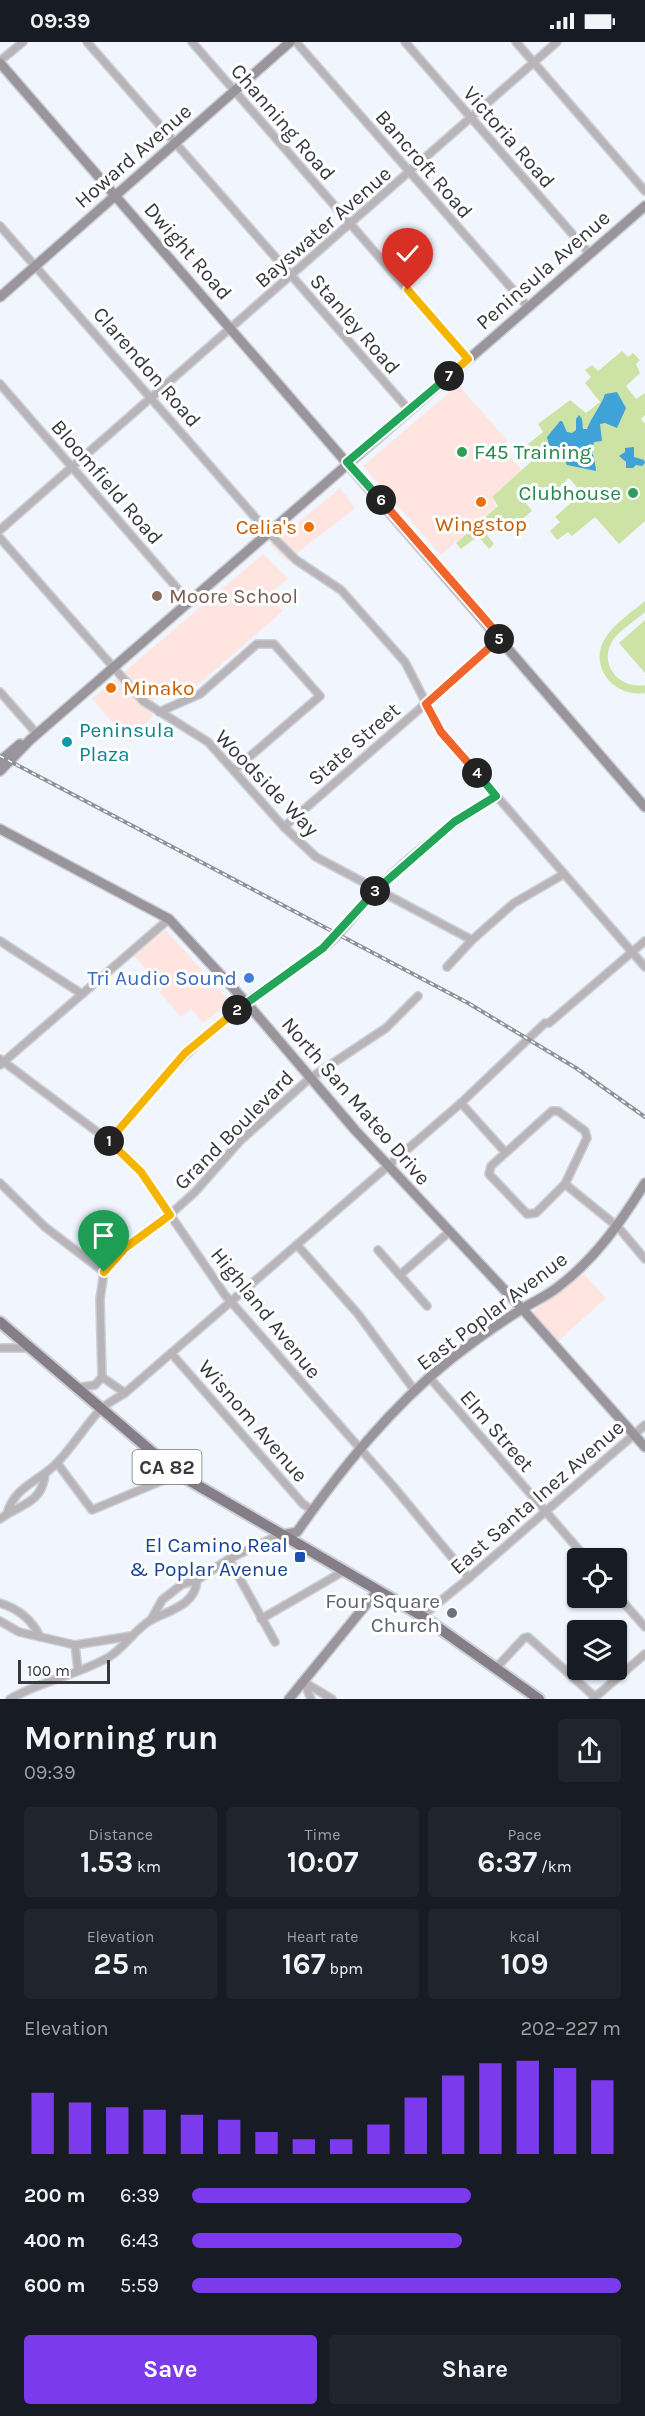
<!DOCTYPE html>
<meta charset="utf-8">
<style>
:root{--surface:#171b24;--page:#20242c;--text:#f1f3f6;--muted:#9ea1a6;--accent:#7c3aed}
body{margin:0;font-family:Karla,sans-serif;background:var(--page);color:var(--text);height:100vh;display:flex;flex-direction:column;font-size:22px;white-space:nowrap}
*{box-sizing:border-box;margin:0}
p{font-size:20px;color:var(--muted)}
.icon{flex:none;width:33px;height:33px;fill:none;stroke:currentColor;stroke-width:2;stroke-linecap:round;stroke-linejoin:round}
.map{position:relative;height:1657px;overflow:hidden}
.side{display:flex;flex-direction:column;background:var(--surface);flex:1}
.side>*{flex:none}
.controls{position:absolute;left:567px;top:1506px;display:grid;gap:12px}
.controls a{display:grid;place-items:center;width:60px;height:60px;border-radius:6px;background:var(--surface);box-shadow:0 2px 4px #0004;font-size:30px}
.scale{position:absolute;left:18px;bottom:15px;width:92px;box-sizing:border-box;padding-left:6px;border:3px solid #36383c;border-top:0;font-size:16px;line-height:21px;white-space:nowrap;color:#36383c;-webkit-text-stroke:4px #fff;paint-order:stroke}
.pin{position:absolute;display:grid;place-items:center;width:51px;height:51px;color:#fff;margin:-62px -26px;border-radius:50% 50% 50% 0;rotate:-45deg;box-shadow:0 0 6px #0007}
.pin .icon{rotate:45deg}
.km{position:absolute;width:30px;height:30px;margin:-15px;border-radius:50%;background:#222;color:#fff;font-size:16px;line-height:30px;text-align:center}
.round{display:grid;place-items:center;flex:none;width:63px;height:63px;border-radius:6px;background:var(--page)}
.overview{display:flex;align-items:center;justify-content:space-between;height:102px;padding:0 24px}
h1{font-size:33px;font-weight:700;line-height:45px}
.stats{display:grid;grid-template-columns:repeat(3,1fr);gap:9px;height:102px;padding:6px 24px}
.stats div{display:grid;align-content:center;border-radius:6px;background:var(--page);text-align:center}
.stats b{font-size:30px;font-weight:700}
.stats small{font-size:16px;font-weight:400}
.stats p{font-size:16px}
.chart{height:168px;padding:12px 24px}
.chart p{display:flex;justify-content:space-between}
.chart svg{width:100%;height:108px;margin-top:6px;stroke:var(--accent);stroke-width:6}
.action{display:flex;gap:12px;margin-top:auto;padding:12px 24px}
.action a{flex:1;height:69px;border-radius:6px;background:var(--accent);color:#fff;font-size:24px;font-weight:700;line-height:69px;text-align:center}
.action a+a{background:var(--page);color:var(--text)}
ul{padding:0 24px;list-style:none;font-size:20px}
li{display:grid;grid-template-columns:96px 72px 1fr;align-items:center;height:45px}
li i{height:15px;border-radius:8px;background:var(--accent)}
.status{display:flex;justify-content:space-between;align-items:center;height:42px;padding:0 30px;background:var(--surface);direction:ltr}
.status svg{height:16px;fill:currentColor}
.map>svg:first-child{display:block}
.commercial{fill:#ffe4df}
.green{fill:#cde2a5}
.water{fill:#3fa3d7}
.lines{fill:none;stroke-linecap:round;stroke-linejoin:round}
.street-casing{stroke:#cbcfd7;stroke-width:10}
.secondary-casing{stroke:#cbcfd7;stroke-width:12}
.primary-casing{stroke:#cbcfd7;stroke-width:14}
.street{stroke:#b8b4b8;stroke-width:7}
.secondary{stroke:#9a959b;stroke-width:9}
.primary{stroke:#857e86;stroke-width:10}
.rail-casing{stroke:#8f9299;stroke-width:4}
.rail{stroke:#fff;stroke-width:1.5;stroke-dasharray:4.5;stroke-linecap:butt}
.split-1-casing{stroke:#fff;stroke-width:12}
.split-2-casing{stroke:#fff;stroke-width:12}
.split-3-casing{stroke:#fff;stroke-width:12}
.split-4-casing{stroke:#fff;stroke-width:12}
.split-5-casing{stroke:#fff;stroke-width:12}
.split-6-casing{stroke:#fff;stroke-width:12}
.split-7-casing{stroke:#fff;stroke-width:12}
.split-8-casing{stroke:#fff;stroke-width:12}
.split-1{stroke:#f5b400;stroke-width:8}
.split-2{stroke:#f5b400;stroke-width:8}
.split-3{stroke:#22a559;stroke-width:8}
.split-4{stroke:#22a559;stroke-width:8}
.split-5{stroke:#f0652b;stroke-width:8}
.split-6{stroke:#f0652b;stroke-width:8}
.split-7{stroke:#22a559;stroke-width:8}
.split-8{stroke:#f5b400;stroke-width:8}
.leisure-dot{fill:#2e9e5b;stroke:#fff;stroke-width:2}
.food-dot{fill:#e8710a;stroke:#fff;stroke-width:2}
.education-dot{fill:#8d6e63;stroke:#fff;stroke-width:2}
.culture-dot{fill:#0f9aa8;stroke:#fff;stroke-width:2}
.shop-dot{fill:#3f7fe0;stroke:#fff;stroke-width:2}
.transit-dot{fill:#1a4fb4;stroke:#fff;stroke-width:2}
.worship-dot{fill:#6b7280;stroke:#fff;stroke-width:2}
.labels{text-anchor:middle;stroke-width:6;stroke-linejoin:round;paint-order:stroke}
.shield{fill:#fff;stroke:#727476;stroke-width:1.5}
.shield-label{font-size:20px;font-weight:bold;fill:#36383c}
.street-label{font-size:21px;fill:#36383c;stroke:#fff}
.leisure-label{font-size:21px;fill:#27864d;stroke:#fff;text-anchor:start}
.food-label{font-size:21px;fill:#c56008;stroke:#fff}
.education-label{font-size:21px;fill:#785e54;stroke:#fff;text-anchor:start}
.culture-label{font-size:21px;fill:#0d838f;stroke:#fff;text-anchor:start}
.shop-label{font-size:21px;fill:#366cbe;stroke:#fff;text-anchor:end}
.transit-label{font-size:21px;fill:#164399;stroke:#fff;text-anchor:end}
.worship-label{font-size:21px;fill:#5b616d;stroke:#fff;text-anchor:end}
</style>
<div class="status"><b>09:39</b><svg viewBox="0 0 49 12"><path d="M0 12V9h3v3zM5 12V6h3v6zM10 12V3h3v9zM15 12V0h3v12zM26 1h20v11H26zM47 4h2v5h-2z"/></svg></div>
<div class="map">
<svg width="645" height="1657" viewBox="0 0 645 1657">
<rect width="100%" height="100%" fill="#f0f5fe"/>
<g class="commercial">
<path d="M458,343L508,399L500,405L523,429L492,456L496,465L441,513L363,424Z"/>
<path d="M340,446L355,466L287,519L271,503Z"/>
<path d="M263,512L288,537L268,553L283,569L194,646L153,657L152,674L131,701L92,657Z"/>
<path d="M166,888L230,960L203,981L191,967L181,975L159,950L162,947L133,912Z"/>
<path d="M584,1232L606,1256L558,1299L532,1270Z"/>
</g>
<g class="green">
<path d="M622,309L628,315L633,311L640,318L636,322L640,331L626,344L636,357L645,351V373L641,377L645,382V479L619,502L595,475L572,494L568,490L557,498L550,489L560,480L555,475L582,451L569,436L547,456L536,443L522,455L532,469L508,489L497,477L484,489L494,502L489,507L478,494L461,507L456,501L498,464L492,455L534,417L536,409L528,402L543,390L538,382L570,358L586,371L600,360L585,341L591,335L585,328L592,323L598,329Z"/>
<path d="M645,559V570C635,579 621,587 613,598C597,622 620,648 645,643V651C615,656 589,626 604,598C613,582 632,570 645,559Z"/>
<path d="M645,578V631L619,601Z"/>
</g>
<g class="water">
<path d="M617,350L626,366L617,386L605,381L600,382L602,399L594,400C590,412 596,420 596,429L567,423L561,409L549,403L547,395L560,379H562L567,390L572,391L576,388V377L579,373L582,377L583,387H587C592,374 601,364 605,352Z"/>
<path d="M634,405V415L644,418L645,421L642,424L636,423L633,426H626V420L619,414L625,410V406Z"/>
</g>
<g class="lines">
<defs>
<g id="street">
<path d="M87,0L409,368"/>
<path d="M192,0L468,317"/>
<path d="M296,0L528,265"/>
<path d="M405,0L589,211"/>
<path d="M516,0L645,149"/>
<path d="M0,19L23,0"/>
<path d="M0,184L268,490L296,518L341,548L405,620L441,690L645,925"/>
<path d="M0,342L189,560"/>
<path d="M0,488L557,0"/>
<path d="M0,496L143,659L208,700L284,785L316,815L472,898"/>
<path d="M0,650L37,692"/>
<path d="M159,670L200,652L257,602H274L320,654L234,728"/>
<path d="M284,785L501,596"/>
<path d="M0,899L82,952"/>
<path d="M447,925L472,898L514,861L564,832"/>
<path d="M0,1017L108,1098L141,1130L225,1253L393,1444L469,1536"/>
<path d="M0,1023L169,877"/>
<path d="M461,1061L505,1110"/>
<path d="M552,1069H558L585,1089L587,1096L565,1142L536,1171L527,1172L489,1132L491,1124Z"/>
<path d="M108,1098C152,1049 193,1000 246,960C272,940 303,924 328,903C347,887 358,867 375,849C410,811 453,781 496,754"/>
<path d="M0,1141L45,1185L104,1230"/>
<path d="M565,1142L618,1185L645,1217"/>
<path d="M298,1204L358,1272L415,1349"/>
<path d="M378,1208L427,1264"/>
<path d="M400,1233L449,1190"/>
<path d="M0,1306H30"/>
<path d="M171,1311L303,1462L312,1468"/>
<path d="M430,1336L586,1516"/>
<path d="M76,1346L95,1343L102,1335"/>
<path d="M125,1351L102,1335L100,1257L104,1230L125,1206L165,1177L195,1150L240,1099L309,1037L386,986L418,954"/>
<path d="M57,1421L92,1468L178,1432"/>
<path d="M7,1472C14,1444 40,1439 57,1421C72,1405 84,1386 98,1370C105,1362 116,1357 125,1351L461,1061L545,981H549L645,899"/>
<path d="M0,1477C19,1462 41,1463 45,1433"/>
<path d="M229,1517L275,1600"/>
<path d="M616,1552L645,1585"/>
<path d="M0,1561C19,1567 32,1577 40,1595"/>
<path d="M422,1574L469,1536L645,1383"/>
<path d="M261,1577L344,1529"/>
<path d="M151,1578L162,1558L181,1543L197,1538L229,1517L279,1493"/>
<path d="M0,1579L19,1590L75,1603L131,1594"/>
<path d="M75,1603L78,1628"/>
<path d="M497,1625L524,1596L528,1595L595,1655"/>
<path d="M304,1640L332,1657"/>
<path d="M304,1640L311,1657"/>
<path d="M10,1657C41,1639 78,1633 109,1615C124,1606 135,1587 151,1578C168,1569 196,1563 197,1538"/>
<path d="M593,1657L645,1612"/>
</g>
<g id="secondary">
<path d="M0,21L645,765"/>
<path d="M0,255L290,0"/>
<path d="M0,719L20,702"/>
<path d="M0,729L30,698L645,164"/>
<path d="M0,787L169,877L246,960L355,1088L526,1271L645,1405"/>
<path d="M282,1493L297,1490C342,1426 390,1366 451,1317C474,1299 498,1282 522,1267C534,1259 547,1254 558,1245C595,1217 621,1180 645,1141"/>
<path d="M289,1657L378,1548"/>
</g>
<path id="primary" d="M0,1280L178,1432L422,1574L539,1657"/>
</defs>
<use href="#street" class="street-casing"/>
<use href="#secondary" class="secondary-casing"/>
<use href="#primary" class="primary-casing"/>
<use href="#street" class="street"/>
<use href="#secondary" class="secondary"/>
<use href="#primary" class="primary"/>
<defs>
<path id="rail" d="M0,714L468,961L576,1026L645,1075"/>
</defs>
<use href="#rail" class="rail-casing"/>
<use href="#rail" class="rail"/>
</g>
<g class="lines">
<defs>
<path id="split-1" d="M104,1230L125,1206L170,1173L141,1130L109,1099"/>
<path id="split-2" d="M109,1099L185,1011L237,968"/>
<path id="split-3" d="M237,968L323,906L375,849"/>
<path id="split-4" d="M375,849L454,780L496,754L477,731"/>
<path id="split-5" d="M477,731L441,690L426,662L499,597"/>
<path id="split-6" d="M381,458L496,590L499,597"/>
<path id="split-7" d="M381,458L347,420L449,334"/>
<path id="split-8" d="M408,248L468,317L449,334"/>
</defs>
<use href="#split-1" class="split-1-casing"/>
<use href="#split-2" class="split-2-casing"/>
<use href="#split-3" class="split-3-casing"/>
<use href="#split-4" class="split-4-casing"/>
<use href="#split-5" class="split-5-casing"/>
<use href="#split-6" class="split-6-casing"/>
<use href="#split-7" class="split-7-casing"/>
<use href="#split-8" class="split-8-casing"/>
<use href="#split-1" class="split-1"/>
<use href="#split-2" class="split-2"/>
<use href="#split-3" class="split-3"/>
<use href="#split-4" class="split-4"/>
<use href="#split-5" class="split-5"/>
<use href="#split-6" class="split-6"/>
<use href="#split-7" class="split-7"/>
<use href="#split-8" class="split-8"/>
</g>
<g class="leisure-dot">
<circle cx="462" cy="410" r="6"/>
<circle cx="633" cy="451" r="6"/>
</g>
<g class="food-dot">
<circle cx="481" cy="460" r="6"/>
<circle cx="309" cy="485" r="6"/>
<circle cx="111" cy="646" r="6"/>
</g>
<circle class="education-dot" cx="157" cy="554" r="6"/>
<circle class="culture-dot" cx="67" cy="700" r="6"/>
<circle class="shop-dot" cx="249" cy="936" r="6"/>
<rect class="transit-dot" x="294" y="1509" width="12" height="12" rx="3"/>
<circle class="worship-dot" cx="452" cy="1571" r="6"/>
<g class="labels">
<rect class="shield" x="132.5" y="1408" width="69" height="34" rx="4.5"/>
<g class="shield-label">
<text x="167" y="1432">CA 82</text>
</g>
<g class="street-label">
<text transform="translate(283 80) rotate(49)" y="7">Channing Road</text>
<text transform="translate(509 95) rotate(49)" y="7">Victoria Road</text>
<text transform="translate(133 114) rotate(-41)" y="7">Howard Avenue</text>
<text transform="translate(424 122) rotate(49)" y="7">Bancroft Road</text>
<text transform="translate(323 185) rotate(-41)" y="7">Bayswater Avenue</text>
<text transform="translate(188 209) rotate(49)" y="7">Dwight Road</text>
<text transform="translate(543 228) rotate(-41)" y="7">Peninsula Avenue</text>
<text transform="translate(355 282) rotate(49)" y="7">Stanley Road</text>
<text transform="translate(147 325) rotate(49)" y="7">Clarendon Road</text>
<text transform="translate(107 440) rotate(49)" y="7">Bloomfield Road</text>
<text transform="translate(354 702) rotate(-41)" y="7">State Street</text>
<text transform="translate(267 741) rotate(46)" y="7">Woodside Way</text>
<text transform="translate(356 1059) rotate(49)" y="7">North San Mateo Drive</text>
<text transform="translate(234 1088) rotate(-45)" y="7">Grand Boulevard</text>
<text transform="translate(492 1269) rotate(-37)" y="7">East Poplar Avenue</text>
<text transform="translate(266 1271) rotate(51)" y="7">Highland Avenue</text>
<text transform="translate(253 1379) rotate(49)" y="7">Wisnom Avenue</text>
<text transform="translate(497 1389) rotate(49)" y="7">Elm Street</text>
<text transform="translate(537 1455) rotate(-41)" y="7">East Santa Inez Avenue</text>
</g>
<g class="leisure-label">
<text x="474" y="417">F45 Training</text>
<text x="621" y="458" text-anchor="end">Clubhouse</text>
</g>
<g class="food-label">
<text x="481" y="489">Wingstop</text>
<text x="297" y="492" text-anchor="end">Celia's</text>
<text x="123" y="653" text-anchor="start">Minako</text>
</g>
<g class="education-label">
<text x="169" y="561">Moore School</text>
</g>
<g class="culture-label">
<text x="79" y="695">Peninsula<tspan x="79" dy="24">Plaza</tspan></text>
</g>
<g class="shop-label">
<text x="237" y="943">Tri Audio Sound</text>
</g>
<g class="transit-label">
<text x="288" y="1510">El Camino Real<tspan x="288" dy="24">&amp; Poplar Avenue</tspan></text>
</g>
<g class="worship-label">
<text x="440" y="1566">Four Square<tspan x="440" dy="24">Church</tspan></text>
</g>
</g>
</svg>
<div class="controls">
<a><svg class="icon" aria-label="locate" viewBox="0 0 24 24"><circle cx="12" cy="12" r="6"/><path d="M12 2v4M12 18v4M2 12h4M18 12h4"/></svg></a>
<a><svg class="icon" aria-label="layers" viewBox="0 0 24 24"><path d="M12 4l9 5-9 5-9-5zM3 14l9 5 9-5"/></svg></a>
</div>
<div class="scale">100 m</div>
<div class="pin" style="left:104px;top:1230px;background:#1e9e55"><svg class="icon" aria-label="arrive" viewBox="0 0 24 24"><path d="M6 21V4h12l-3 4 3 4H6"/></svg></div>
<div class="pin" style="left:408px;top:248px;background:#d93025"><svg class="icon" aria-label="check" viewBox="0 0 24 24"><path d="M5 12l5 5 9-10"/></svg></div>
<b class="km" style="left:109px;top:1099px">1</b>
<b class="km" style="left:237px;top:968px">2</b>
<b class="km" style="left:375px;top:849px">3</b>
<b class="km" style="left:477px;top:731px">4</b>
<b class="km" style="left:499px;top:597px">5</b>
<b class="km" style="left:381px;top:458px">6</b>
<b class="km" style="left:449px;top:334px">7</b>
</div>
<section class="side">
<div class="overview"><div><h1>Morning run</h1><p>09:39</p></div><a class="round"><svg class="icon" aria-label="share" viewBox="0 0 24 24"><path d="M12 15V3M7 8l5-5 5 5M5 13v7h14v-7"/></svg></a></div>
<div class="stats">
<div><p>Distance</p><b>1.53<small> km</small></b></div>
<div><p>Time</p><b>10:07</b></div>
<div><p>Pace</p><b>6:37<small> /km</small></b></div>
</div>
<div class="stats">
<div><p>Elevation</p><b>25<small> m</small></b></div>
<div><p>Heart rate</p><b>167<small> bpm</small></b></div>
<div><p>kcal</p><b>109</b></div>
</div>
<div class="chart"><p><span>Elevation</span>202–227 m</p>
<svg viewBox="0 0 160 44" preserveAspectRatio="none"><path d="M5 44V19M15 44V23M25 44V25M35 44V26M45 44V28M55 44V30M65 44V35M75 44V38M85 44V38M95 44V32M105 44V21M115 44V12M125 44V7M135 44V6M145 44V9M155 44V14"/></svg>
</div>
<ul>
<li><b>200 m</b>6:39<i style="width:65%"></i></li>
<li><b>400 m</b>6:43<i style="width:63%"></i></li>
<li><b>600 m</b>5:59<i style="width:100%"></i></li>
</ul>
<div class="action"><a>Save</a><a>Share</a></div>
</section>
